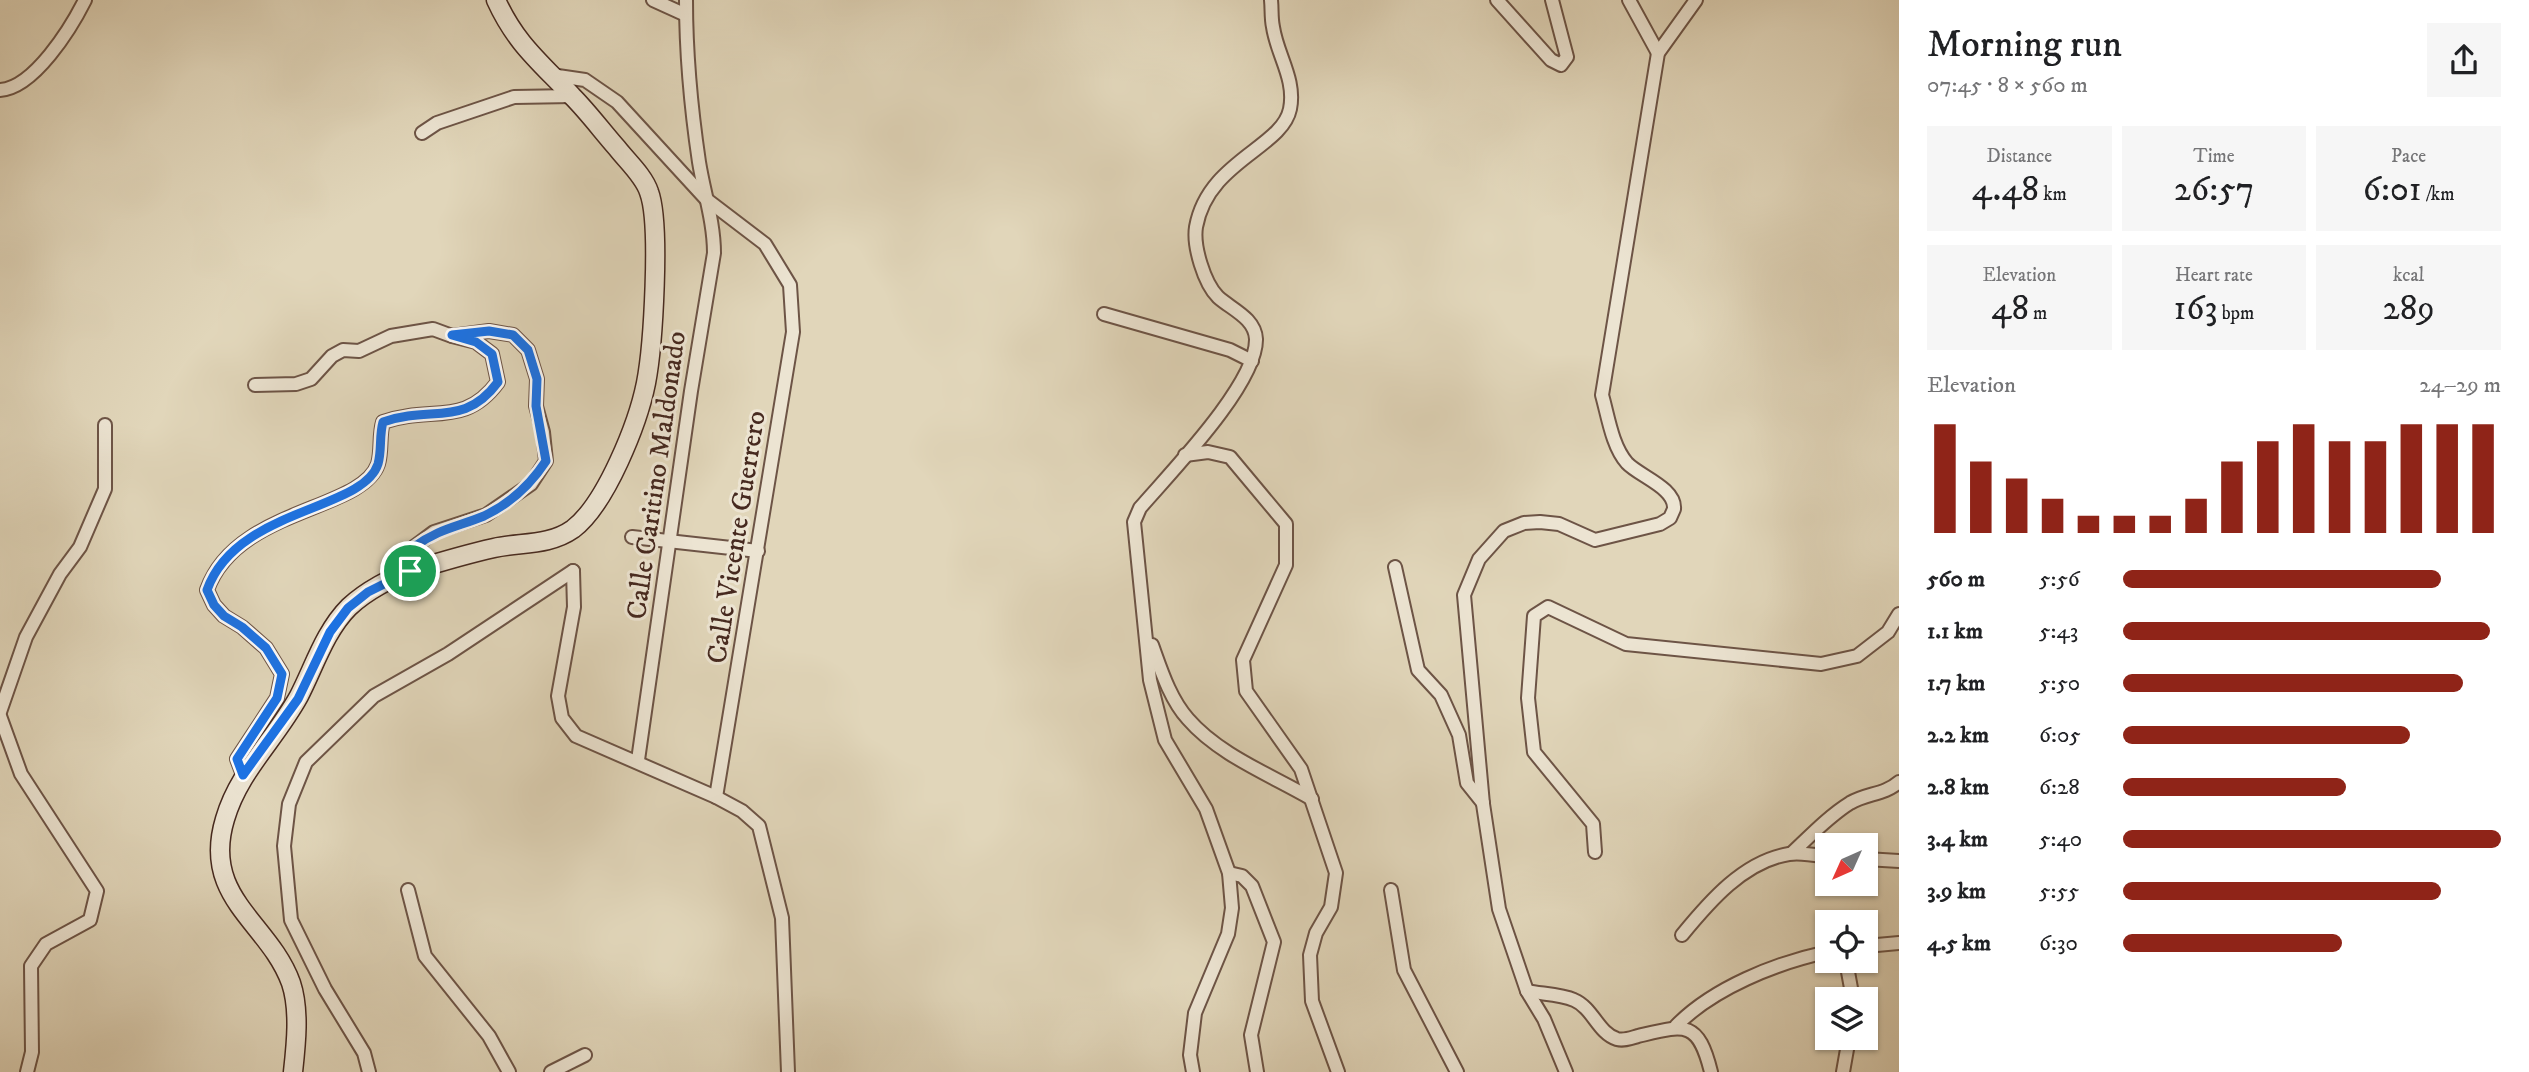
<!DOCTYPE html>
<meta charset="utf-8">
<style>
:root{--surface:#fff;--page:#f6f6f6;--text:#202124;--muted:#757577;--accent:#8f2418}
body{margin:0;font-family:"IM FELL DW Pica",serif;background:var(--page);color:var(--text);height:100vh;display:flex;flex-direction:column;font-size:26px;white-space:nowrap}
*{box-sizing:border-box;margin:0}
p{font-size:23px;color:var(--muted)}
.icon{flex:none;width:38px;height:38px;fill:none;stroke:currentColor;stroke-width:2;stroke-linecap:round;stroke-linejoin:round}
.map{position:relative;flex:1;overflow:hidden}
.sheet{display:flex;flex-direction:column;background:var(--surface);width:630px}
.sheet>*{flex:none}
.needle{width:46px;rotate:225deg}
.controls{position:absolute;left:1815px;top:833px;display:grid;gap:14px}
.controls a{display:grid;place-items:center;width:63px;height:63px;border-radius:0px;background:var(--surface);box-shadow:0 2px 5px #0004;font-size:35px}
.pin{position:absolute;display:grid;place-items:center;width:60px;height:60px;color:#fff;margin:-30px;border:4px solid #fff;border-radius:50%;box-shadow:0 2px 7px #0007}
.round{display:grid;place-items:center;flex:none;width:74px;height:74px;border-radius:0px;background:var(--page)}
.summary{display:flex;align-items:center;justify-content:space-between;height:119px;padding:0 28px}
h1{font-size:38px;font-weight:600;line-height:52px}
.metrics{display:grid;grid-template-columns:repeat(3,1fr);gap:10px;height:119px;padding:7px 28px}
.metrics div{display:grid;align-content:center;border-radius:0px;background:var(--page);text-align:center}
.metrics b{font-size:35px;font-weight:600}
.metrics small{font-size:19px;font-weight:400}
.metrics p{font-size:19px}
.chart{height:196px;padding:14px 28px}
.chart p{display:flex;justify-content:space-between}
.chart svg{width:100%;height:126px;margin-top:7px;stroke:var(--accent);stroke-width:6}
ul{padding:0 28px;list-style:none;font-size:23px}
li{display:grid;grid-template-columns:112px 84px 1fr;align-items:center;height:52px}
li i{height:18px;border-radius:9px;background:var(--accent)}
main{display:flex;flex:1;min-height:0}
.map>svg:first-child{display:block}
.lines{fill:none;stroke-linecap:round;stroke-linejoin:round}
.minor-casing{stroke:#6d5446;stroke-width:16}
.secondary-casing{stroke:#46291f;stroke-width:21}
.minor{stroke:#ece4d2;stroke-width:12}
.secondary{stroke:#ece4d2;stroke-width:18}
.route-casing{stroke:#fff;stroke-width:14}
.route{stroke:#1a73e8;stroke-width:9}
.labels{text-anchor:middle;stroke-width:6;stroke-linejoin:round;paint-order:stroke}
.street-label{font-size:28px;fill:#46291f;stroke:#ece4d2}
</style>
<main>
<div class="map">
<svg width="1899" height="1072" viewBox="0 0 1899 1072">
<rect width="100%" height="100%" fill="#e1d6ba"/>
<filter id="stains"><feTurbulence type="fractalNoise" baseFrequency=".00286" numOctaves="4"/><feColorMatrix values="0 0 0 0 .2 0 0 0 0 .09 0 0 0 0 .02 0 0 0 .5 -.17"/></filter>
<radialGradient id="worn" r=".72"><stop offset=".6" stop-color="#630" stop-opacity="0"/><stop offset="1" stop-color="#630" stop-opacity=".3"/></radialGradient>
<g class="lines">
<defs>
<g id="minor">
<path d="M653,0L686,15"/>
<path d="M1497,0L1551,60L1561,65L1567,57L1552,0"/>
<path d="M1629,0L1658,53"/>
<path d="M551,75L585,80L617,102L706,199L765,244L790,285L793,332L716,797"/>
<path d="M0,90C34,88 71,28 85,0"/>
<path d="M422,133L437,123L514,97L573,96"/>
<path d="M1104,314L1230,350L1252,361"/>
<path d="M255,385L296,384L311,379L332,356L343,350L359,351L391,336L433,329L452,336L489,331L513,335L528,350L537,379L536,406L543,432L546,461L531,484L486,515L434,532L414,547L410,571"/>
<path d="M1185,455L1208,452L1230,457L1286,524V565L1243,660L1246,691L1301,769L1336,873L1331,907L1316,933L1310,955L1312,1001L1338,1072"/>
<path d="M632,537L758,551"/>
<path d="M1395,567L1418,670L1441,695L1459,735L1467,783L1483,803"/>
<path d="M573,571L574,607L558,696L562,718L576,736L716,797L742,811L759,826L782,918L788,1072"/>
<path d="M1152,645C1161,670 1170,699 1188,719C1219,755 1271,775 1312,799"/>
<path d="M0,712L26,637L60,574L80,547L105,489V425"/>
<path d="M0,716L21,774L97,891L90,920L46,944L31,966L32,1052L27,1072"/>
<path d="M638,760L691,391L714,253C714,222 704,193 699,162C691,108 686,54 686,0"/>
<path d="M243,775L237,759L277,698L282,674L266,648L242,627L224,616L214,605L207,590C236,508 362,511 378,464C382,451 379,435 383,422C431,405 464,428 498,382L492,354L476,342L452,336"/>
<path d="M1595,852L1593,824L1534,752L1528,698L1534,616L1548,607L1626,644L1821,664L1857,656L1888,632L1899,614"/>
<path d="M1792,853C1810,836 1829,816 1850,803C1867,793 1884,795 1899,782"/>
<path d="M1866,859L1899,861"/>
<path d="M1229,873L1242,876L1252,886L1274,942L1251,1035L1257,1072"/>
<path d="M408,890L425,956L489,1036L509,1072"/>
<path d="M1391,890L1404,970L1457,1072"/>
<path d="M1682,935C1709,902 1744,861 1789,854C1801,852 1815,855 1827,857"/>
<path d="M1866,946L1899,943"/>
<path d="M1846,961L1853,999"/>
<path d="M1527,991C1541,994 1561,994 1574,1000C1593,1008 1598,1033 1617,1039C1624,1041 1631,1038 1638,1036C1684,1025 1698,1019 1711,1072"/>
<path d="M1676,1026C1713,988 1776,963 1827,952"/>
<path d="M369,1072L364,1053L325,989L291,920L284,846L289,804L306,762L374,696L448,654L573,571"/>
<path d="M551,1072L585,1055"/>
<path d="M1193,1072L1190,1055L1195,1013L1228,934L1232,908L1229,873L1206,809L1165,740L1150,680L1134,522L1140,508C1170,473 1257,384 1256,339C1255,318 1231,309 1218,297C1204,283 1193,246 1196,227C1208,161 1282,148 1290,109C1296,79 1277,55 1273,27C1271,18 1272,9 1271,0"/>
<path d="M1566,1072L1544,1019L1527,991L1499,909L1483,804L1464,595L1479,559L1504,531L1524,523L1540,522L1559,524L1595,540L1660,524L1670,518L1674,509C1676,488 1639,476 1627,463C1612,446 1608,416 1602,395L1658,53L1696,0"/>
<path d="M1843,1072L1849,1038"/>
</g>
<path id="secondary" d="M293,1072C296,1045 300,1010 291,983C269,922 201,898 225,819C239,771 275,740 299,696C314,667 325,631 349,607C366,591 392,577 414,570C440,562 467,554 494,548C521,542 549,546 573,529C606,504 638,423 646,383C653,347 661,224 649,192C644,176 627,161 617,148C602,131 588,112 572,96C540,62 516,44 496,0"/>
</defs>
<use href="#minor" class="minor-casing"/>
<use href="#secondary" class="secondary-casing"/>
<use href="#minor" class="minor"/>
<use href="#secondary" class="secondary"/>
</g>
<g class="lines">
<defs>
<path id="route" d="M489,331L513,335L528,350L537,379L536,406L546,461C531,484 509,504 484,516C457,527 438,529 414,547L410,571L368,592L348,608L330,632L298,699L243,775L237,759L277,698L282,674L266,648L242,627L224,616L214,605L207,590C236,508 363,511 378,464C382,450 379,436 383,422C432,405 464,428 498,382L492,354L476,342L452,335Z"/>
</defs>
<use href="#route" class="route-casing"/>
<use href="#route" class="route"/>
</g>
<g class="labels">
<g class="street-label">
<text transform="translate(655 475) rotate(-82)" y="10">Calle Caritino Maldonado</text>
<text transform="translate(735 537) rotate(-81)" y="10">Calle Vicente Guerrero</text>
</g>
</g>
<rect width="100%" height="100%" filter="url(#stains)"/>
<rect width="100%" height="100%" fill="url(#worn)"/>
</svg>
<div class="controls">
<a><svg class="needle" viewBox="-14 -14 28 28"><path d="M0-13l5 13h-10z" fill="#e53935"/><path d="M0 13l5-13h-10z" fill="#757577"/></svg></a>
<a><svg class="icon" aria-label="locate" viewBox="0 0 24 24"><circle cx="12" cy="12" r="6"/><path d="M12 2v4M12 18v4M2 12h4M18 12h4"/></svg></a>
<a><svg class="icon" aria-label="layers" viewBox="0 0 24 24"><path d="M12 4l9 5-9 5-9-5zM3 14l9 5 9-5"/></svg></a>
</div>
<div class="pin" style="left:410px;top:571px;background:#1e9e55"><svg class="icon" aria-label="arrive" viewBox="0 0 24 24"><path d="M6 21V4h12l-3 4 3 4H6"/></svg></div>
</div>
<section class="sheet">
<div class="summary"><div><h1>Morning run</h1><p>07:45 · 8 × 560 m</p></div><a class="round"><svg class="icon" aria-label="share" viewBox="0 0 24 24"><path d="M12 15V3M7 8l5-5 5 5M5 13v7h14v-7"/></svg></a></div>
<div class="metrics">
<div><p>Distance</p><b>4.48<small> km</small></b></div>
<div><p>Time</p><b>26:57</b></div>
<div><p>Pace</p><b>6:01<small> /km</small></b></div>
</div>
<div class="metrics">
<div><p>Elevation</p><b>48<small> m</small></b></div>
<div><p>Heart rate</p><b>163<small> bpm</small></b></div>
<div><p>kcal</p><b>289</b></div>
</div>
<div class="chart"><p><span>Elevation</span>24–29 m</p>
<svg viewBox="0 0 160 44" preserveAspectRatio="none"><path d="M5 44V6M15 44V19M25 44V25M35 44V32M45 44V38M55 44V38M65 44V38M75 44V32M85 44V19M95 44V12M105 44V6M115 44V12M125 44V12M135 44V6M145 44V6M155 44V6"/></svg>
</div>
<ul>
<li><b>560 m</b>5:56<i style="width:84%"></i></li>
<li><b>1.1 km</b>5:43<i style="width:97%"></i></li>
<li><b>1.7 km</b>5:50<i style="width:90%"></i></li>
<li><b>2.2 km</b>6:05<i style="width:76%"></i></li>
<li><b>2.8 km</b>6:28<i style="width:59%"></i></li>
<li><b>3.4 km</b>5:40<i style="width:100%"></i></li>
<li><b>3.9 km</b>5:55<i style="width:84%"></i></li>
<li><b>4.5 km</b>6:30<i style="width:58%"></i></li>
</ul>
</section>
</main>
